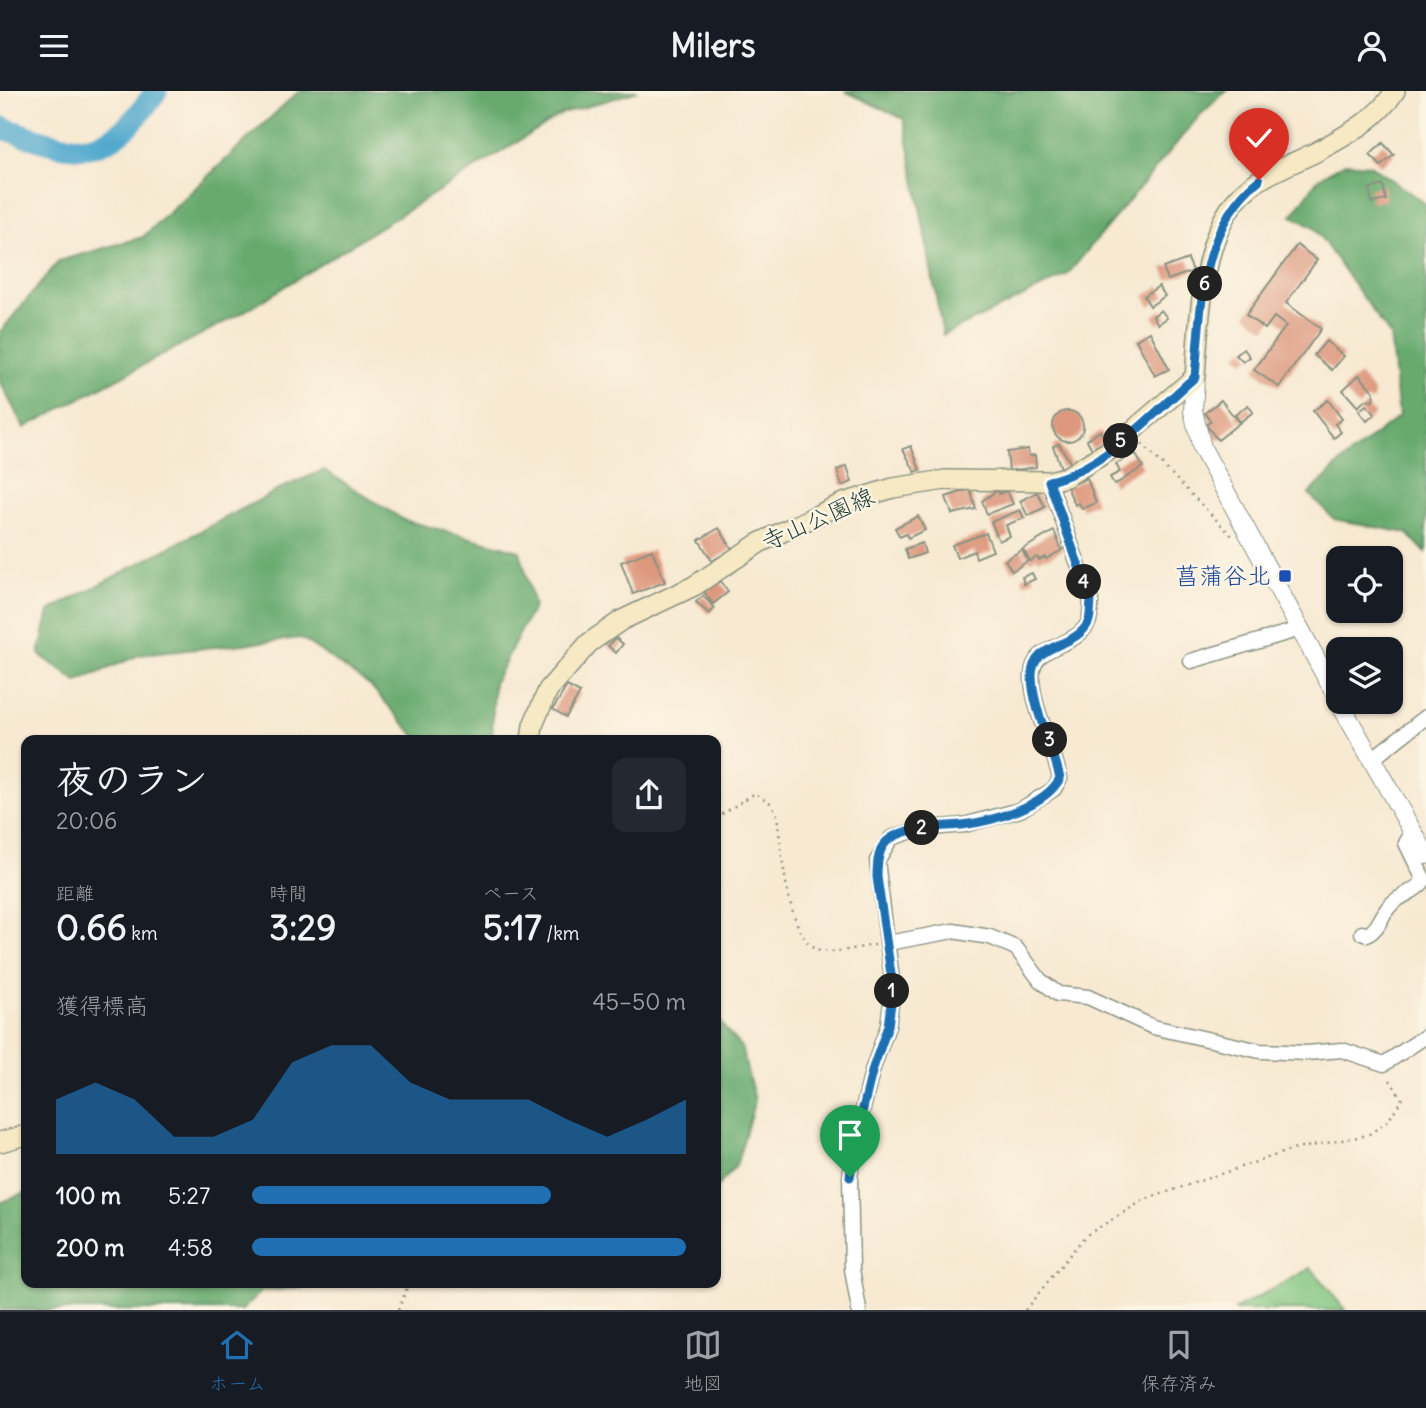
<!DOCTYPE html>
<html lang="ja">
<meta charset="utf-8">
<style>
:root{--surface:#171b24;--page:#242831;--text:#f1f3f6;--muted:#9ea1a6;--line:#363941;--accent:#1f6fb2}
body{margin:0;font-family:Delius,"Klee One",sans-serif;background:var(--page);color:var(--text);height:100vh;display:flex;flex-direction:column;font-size:26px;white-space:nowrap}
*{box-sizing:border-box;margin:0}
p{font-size:23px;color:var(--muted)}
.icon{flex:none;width:38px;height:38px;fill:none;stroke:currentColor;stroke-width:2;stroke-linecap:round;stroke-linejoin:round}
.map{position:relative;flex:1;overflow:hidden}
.details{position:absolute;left:21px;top:644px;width:700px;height:553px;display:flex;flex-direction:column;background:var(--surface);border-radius:14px;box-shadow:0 2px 5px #0004}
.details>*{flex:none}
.controls{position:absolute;left:1326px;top:455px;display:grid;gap:14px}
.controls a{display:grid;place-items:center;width:77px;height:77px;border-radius:14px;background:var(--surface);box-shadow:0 2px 5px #0004;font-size:35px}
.pin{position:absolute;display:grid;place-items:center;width:60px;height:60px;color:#fff;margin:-72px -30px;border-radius:50% 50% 50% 0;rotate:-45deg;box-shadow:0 0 7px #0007}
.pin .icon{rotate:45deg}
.km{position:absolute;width:35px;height:35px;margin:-18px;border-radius:50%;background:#222;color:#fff;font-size:19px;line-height:35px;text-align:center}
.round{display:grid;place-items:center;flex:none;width:74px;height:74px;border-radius:14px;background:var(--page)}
.headline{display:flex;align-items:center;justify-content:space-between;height:119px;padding:0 35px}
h1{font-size:38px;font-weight:700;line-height:52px}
.metrics{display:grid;grid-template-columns:repeat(3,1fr);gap:10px;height:119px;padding:7px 35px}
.metrics div{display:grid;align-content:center}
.metrics b{font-size:35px;font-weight:700}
.metrics small{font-size:19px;font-weight:400}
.metrics p{font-size:19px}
.chart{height:196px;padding:14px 35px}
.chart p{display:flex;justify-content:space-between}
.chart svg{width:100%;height:126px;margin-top:7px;fill:var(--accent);opacity:.7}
ul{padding:0 35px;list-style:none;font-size:23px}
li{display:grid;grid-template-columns:112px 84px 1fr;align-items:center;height:52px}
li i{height:18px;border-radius:9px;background:var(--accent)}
header{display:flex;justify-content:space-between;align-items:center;height:91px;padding:0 35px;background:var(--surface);font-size:32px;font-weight:700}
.tabs{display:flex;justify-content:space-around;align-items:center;height:98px;border-top:2px solid var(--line);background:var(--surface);font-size:19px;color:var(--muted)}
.tabs a{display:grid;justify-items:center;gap:4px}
.tabs .on{color:var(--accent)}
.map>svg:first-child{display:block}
.green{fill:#80c580;stroke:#50815a;stroke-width:2}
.forest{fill:#68aa6e;stroke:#447451;stroke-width:2}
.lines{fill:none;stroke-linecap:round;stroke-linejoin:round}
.river{stroke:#50a8cd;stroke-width:23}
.building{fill:#dd987e}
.minor-casing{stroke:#8b9383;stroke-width:17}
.tertiary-casing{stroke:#8b9383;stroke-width:20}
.secondary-casing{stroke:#8b9383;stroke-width:22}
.path{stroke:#8b9383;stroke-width:2.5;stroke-dasharray:2 5;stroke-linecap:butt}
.minor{stroke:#fff;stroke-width:14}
.tertiary{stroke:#fff;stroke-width:18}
.secondary{stroke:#f6e9c3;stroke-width:19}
.route-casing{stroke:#fff;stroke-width:14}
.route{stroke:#1f6fb2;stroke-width:9}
.transit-dot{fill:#1a4fb4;stroke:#fcf5e5;stroke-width:2.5}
.labels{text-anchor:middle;stroke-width:5;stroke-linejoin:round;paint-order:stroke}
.street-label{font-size:24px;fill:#1f3d34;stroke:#fcf5e5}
.transit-label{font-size:24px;fill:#164399;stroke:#fcf5e5;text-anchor:end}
</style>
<header><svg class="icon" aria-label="menu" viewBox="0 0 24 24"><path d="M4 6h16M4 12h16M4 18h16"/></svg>Milers<svg class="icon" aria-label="person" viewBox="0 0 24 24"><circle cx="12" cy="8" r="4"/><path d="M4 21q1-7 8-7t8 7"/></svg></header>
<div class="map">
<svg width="1426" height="1219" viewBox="0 0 1426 1219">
<rect width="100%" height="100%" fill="#fcf5e5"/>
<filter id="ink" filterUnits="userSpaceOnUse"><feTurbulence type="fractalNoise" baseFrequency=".0143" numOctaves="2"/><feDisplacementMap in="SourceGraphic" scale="14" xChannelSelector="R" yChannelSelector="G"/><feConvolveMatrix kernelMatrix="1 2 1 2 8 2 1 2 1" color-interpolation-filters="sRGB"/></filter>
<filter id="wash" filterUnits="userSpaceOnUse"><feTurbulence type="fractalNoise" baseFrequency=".00686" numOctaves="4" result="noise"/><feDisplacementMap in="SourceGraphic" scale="28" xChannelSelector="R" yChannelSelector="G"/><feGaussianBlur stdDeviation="1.57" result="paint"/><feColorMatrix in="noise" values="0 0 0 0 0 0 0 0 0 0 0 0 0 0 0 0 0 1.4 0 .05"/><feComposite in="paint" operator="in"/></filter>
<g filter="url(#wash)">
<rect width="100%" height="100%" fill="#f7e9d2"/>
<path class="green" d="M1311,1177L1345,1219H1234Z"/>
<g class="forest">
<path d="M299,0H638L562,23L242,222L24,337L0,291V241L59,170L143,146Z"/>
<path d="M845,0H1226L1199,25L1067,184L943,244L904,28Z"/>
<path d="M1345,72L1370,74L1426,113V462L1407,442L1334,428L1309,403L1340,372L1399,325L1390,244L1314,137L1292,125L1319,87Z"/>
<path d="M324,379L404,429L520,460L534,515L494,592L492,649H419L370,594L301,547L139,564L77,591L39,563L49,520L284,396Z"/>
<path d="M716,927L741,956L755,1009L736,1075L716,1097Z"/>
<path d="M26,1101V1192H360L262,1200L242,1219H0V1112Z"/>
</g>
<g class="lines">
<path class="river" d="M0,36C77,63 106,74 156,0"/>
</g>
<g id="blocks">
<g class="building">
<path d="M1383,52L1394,64L1381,75L1370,64Z"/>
<path d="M1383,94L1386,109L1372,112L1369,98Z"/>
<path d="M1297,154L1317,169L1286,212L1321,238L1279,296L1254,279L1286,235L1274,226L1265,238L1246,224Z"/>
<path d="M1188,168L1193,180L1168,189L1163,177Z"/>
<path d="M1159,195L1165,205L1150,215L1144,205Z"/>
<path d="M1161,219L1167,227L1158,233L1153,225Z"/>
<path d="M1150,241L1169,278L1155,285L1136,249Z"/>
<path d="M1326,250L1344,265L1332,279L1314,264Z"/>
<path d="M1244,258L1250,266L1243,271L1236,264Z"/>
<path d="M1359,284L1374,301L1373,310L1365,309L1358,316L1343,299Z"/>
<path d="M1221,309L1239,332L1218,349L1206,334L1211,330L1205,322Z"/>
<path d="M1328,309L1342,328L1335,333L1341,341L1334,347L1313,320Z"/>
<path d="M1248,314L1253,321L1240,331L1235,324Z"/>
<path d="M1366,314L1375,323L1367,330L1359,320Z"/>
<circle cx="1068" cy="335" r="15"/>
<path d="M1100,340L1106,349L1092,358L1087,349Z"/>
<path d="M1059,353L1071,373L1061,377L1053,355Z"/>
<path d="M911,355L920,379L915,381L903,358Z"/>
<path d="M1028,358L1029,365L1035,364L1036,376L1009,380L1007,361Z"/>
<path d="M1135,362L1143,376L1114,394L1110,386L1120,381L1116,373Z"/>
<path d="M847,375L852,391L842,395L837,379Z"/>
<path d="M1087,387L1096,412L1082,418L1079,412L1075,414L1067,396Z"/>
<path d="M970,398L976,418L952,423L946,406Z"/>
<path d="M998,399L999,403L1007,400L1013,413L987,423L982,410Z"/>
<path d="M1037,401L1045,416L1028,425L1020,410Z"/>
<path d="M1020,419L1024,427L1006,434L1010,445L999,450L991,431Z"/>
<path d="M918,425L925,439L908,447L906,443L900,446L895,437Z"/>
<path d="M719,437L732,458L712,470L699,449Z"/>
<path d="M1054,440L1062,459L1046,468L1045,466L1039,469L1037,466L1030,470L1023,458Z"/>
<path d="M986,442L993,460L976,467L974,460L957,467L952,454Z"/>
<path d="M922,452L925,462L908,468L905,458Z"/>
<path d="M652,459L665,491L633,503L621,471Z"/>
<path d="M1022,459L1028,470L1012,480L1005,469Z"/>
<path d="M1032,482L1035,488L1024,493L1022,486Z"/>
<path d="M720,490L728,501L713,513L704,501Z"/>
<path d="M703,505L715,517L709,523L696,511Z"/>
<path d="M616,547L623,553L616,562L608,555Z"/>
<path d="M567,595L580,602L566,626L553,618Z"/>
</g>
</g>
</g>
<g filter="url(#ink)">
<use href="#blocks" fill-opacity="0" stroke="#8b9383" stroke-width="2"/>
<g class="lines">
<defs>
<g id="minor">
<path d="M1191,570L1300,538"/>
<path d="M1371,669L1426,626"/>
<path d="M1362,842L1367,844C1379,837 1380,827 1388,817C1397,804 1416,802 1424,789L1406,752L1412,742"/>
<path d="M888,852L953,840L990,846L1016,857L1040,889L1058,903L1088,906L1153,936L1260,960L1307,962L1342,959L1384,973L1426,945"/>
<path d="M859,1219L852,1178L850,1086L855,1050L873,977L888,935L893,897L877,770L891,747L919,738L964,734L1020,719L1054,698L1060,687C1053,654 1033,620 1032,586C1031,552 1075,558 1088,532C1091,526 1090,517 1091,510L1049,390"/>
</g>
<g id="tertiary">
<path d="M1195,286L1193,320L1202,357L1339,610"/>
<path d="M1339,611L1426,764"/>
</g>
<g id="secondary">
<path d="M531,649L533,634L548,599L589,552L622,529L694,495L759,452L843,412L893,397L945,389L1049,390L1066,386L1110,359L1195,286C1199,233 1201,148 1238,107C1257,85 1290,74 1316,61C1345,45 1377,29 1395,0"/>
<path d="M0,1051L26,1044"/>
</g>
</defs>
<use href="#minor" class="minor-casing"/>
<use href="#tertiary" class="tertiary-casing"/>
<use href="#secondary" class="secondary-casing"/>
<g class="path">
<path d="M1142,353L1233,446"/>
<path d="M716,727L755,702L772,713L777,724C781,752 787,852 820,860C835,863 859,856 875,854"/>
<path d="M398,1219L409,1192"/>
<path d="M1025,1219L1085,1145L1144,1109L1291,1059L1368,1044L1388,1030L1402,1008L1388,986"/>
</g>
<use href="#minor" class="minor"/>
<use href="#tertiary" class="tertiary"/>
<use href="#secondary" class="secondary"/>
</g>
</g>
<g class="lines" filter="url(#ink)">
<defs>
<path id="route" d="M850,1086L855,1050L873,977L888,935L893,897L877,786C877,772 878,755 891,747C912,735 938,736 961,734C991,731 1046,715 1060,687C1053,654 1033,620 1032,586C1031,551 1075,558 1088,532C1091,526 1090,517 1091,510L1049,390C1106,377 1152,323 1195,286C1201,218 1200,135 1259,89"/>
</defs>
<use href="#route" class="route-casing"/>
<use href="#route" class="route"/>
</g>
<rect class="transit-dot" x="1278" y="478" width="14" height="14" rx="3.5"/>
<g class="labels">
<g class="street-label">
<text transform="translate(818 428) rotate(-24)" y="8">寺山公園線</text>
</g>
<g class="transit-label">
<text x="1271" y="493">菖蒲谷北</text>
</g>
</g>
</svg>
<div class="controls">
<a><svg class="icon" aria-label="locate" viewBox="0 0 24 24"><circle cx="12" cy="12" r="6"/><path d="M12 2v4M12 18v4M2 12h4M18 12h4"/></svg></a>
<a><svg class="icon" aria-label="layers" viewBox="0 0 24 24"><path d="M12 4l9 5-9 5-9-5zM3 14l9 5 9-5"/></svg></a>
</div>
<div class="pin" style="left:850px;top:1086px;background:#1e9e55"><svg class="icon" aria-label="arrive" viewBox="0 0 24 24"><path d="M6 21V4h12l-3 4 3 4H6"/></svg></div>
<div class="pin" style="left:1259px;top:89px;background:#d93025"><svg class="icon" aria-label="check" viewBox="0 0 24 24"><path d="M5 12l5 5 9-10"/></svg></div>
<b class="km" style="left:892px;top:900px">1</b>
<b class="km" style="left:922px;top:737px">2</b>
<b class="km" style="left:1050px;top:649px">3</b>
<b class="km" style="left:1084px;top:491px">4</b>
<b class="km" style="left:1121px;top:350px">5</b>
<b class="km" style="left:1205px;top:193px">6</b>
<section class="details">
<div class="headline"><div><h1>夜のラン</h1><p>20:06</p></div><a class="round"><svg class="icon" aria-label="share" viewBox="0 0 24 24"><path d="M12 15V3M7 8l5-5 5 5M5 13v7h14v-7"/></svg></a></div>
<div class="metrics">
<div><p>距離</p><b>0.66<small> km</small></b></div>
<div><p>時間</p><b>3:29</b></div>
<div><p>ペース</p><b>5:17<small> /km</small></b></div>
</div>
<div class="chart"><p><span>獲得標高</span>45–50 m</p>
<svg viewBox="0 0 160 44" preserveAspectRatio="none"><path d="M0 44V25L10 19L20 25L30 38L40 38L50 32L60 12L70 6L80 6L90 19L100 25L110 25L120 25L130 32L140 38L150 32L160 25V44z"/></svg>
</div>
<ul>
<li><b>100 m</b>5:27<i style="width:69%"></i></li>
<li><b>200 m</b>4:58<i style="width:100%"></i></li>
</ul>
</section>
</div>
<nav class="tabs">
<a class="on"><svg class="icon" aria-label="home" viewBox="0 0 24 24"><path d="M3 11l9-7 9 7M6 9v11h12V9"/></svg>ホーム</a>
<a><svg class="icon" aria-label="map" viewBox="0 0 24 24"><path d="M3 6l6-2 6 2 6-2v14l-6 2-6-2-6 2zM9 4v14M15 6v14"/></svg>地図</a>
<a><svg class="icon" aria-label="saved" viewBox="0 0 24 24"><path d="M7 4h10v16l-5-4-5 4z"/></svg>保存済み</a>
</nav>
